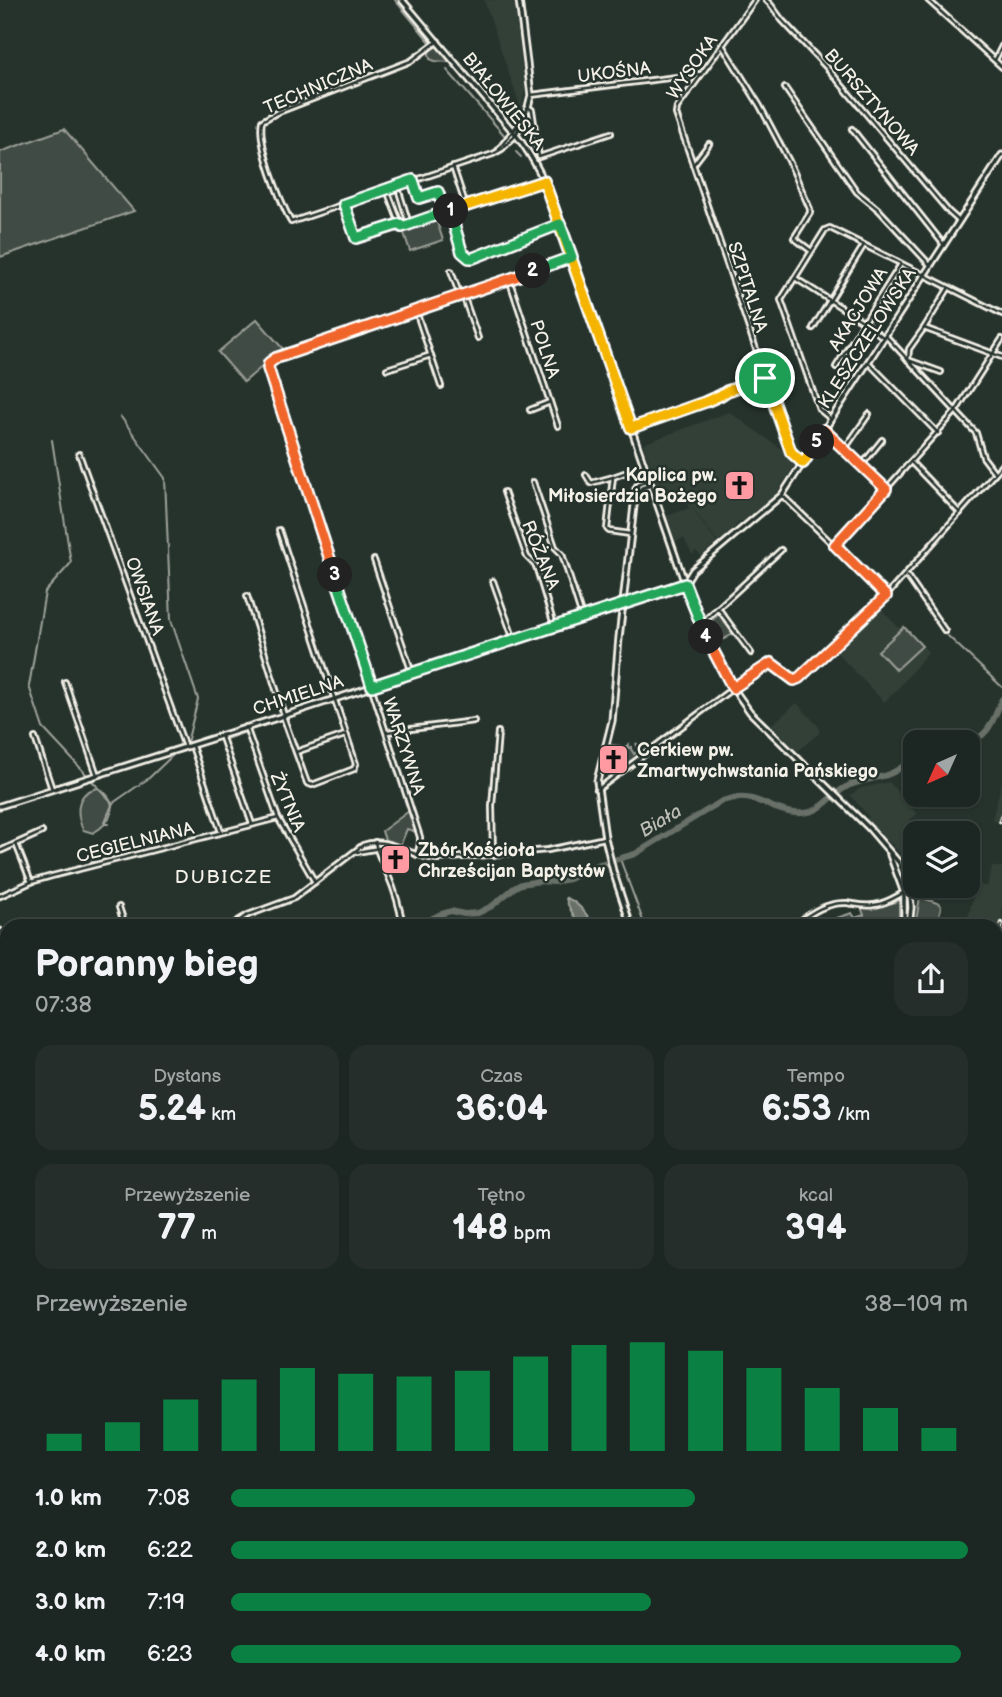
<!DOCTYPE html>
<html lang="pl">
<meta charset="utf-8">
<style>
:root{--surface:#1c2622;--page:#252e2a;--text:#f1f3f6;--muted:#a0a5a5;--line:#3a4340;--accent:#0b8043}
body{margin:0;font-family:"Balsamiq Sans",sans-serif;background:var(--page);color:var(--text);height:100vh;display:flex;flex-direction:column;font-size:26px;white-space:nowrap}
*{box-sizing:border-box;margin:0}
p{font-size:23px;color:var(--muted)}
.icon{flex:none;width:38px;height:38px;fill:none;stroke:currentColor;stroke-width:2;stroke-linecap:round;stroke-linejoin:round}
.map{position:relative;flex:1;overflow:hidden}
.side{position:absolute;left:0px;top:919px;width:1003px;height:779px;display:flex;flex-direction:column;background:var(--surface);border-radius:21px 21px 0 0;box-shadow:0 2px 5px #0004,0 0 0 2px var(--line)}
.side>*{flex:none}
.needle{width:46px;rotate:225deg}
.fabs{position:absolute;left:903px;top:730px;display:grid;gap:14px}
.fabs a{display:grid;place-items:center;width:77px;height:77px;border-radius:14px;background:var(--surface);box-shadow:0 2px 5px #0004,0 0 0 2px var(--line);font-size:35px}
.pin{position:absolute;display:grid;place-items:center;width:60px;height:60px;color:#fff;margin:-30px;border:4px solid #fff;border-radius:50%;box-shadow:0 2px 7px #0007}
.km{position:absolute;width:35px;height:35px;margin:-18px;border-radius:50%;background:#222;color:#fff;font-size:19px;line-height:35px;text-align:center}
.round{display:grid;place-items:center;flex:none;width:74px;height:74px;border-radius:21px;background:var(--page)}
.head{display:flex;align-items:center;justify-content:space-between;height:119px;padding:0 35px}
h1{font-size:38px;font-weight:700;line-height:52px}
.metrics{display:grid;grid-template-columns:repeat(3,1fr);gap:10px;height:119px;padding:7px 35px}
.metrics div{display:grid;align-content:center;border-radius:18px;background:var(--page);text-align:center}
.metrics b{font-size:35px;font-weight:700}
.metrics small{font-size:19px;font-weight:400}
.metrics p{font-size:19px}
.chart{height:196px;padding:14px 35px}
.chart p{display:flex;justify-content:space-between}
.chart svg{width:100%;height:126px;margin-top:7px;stroke:var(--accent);stroke-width:6}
ul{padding:0 35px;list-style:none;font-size:23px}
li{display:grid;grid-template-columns:112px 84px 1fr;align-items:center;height:52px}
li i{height:18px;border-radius:9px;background:var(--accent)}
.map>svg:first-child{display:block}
.built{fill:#333f39}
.green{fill:#414b45;stroke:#9a9e96;stroke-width:2}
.water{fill:#676f68;stroke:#9fa39b;stroke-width:2}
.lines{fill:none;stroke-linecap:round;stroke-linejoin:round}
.stream{stroke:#9fa39b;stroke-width:2}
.river{stroke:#676f68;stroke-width:6}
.minor-casing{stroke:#f4f1e8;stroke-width:8}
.tertiary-casing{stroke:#f4f1e8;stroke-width:9}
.secondary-casing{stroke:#f4f1e8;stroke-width:9}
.minor{stroke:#26332d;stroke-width:2.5}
.tertiary{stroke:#26332d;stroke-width:3.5}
.secondary{stroke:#26332d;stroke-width:3.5}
.rail-casing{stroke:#f4f1e8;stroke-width:4.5}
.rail{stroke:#26332d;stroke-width:2;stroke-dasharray:5;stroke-linecap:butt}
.split-1-casing{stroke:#fff;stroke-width:14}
.split-2-casing{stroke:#fff;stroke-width:14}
.split-3-casing{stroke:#fff;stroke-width:14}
.split-4-casing{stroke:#fff;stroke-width:14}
.split-5-casing{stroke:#fff;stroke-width:14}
.split-6-casing{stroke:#fff;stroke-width:14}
.split-1{stroke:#f5b400;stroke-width:9}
.split-2{stroke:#22a559;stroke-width:9}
.split-3{stroke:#f0652b;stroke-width:9}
.split-4{stroke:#22a559;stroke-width:9}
.split-5{stroke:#f0652b;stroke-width:9}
.split-6{stroke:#f5b400;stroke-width:9}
.labels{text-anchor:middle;stroke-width:5;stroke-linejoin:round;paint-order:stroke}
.street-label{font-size:18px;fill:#f4f1e8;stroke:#26332d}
.poi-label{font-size:18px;font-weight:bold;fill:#f4f1e8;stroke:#26332d;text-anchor:start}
.water-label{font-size:19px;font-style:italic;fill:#bcbdb5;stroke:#26332d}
.neighbourhood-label{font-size:19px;letter-spacing:2px;fill:#f4f1e8;stroke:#26332d}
</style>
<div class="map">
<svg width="1002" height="1697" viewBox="0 0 1002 1697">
<rect width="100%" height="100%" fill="#26332d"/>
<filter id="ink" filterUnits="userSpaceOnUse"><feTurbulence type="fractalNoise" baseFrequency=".0143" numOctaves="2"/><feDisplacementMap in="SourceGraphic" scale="14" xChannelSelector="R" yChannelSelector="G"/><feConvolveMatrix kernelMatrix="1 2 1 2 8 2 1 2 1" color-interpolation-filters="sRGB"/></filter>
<g filter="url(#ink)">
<g class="built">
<path d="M484,0H514L525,91L521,109Z"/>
<path d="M729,412L790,455L796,463L775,495L743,521H741L735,526L734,529L718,542L691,507L717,543L701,556L696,551L692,555L684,538L676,541L667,516L689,508L683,490L661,497L643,444Z"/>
<path d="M878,606L900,629L905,626L928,652L896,691L884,702L833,649Z"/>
<path d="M797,703L819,727V733L798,751L770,726Z"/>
<path d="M1002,781V823L992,820Z"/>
<path d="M889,782L917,814L910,820L925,833H915V848L911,863L866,820L869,817L850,795L861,788Z"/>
<path d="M992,867H1002V989L997,988L996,994V926H966L976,884L987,887Z"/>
<path d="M454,1690L547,1691L558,1697H453Z"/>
<path d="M673,1691V1690L766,1691L763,1697H670Z"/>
</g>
<g class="green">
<path d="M438,46L450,60L449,62L435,61L430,59L429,54L430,49Z"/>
<path d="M64,129L134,211L0,257V152Z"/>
<path d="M436,219L443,240L410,251L403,230Z"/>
<path d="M257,319L283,349L244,382L218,352Z"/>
<path d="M720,613L733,634L715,644L705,626Z"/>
<path d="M904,627L922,646L896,670L878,651Z"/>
<path d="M636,743L642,750H646L625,766L624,764L625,763L618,752L613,750L611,745L620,746L622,749L628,745L627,747L628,748L631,747V749L634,754L639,750Z"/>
<path d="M99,788C121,803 112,822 93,833L83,830C75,812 76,791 99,788Z"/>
<path d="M409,811L416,832L407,829L400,846L385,840L382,831Z"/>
<path d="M920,897L940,904L941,908L936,926H915Z"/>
<path d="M899,900V926H821L828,921L852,913L855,918L864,915L861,907C872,909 890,905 899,900Z"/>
</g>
<path class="water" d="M566,898C576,901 585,912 591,921V926L578,925C575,915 567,907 566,898Z"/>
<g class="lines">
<g class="stream">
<path d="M395,0L430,42"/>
<path d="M447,70L505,136"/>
<path d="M516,152L521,157"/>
<path d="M121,417L165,478L171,620L198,699L187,743"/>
<path d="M52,440L71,563L45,592L29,686L43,728L86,774"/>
<path d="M948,636L1002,687"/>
<path d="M250,730L281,720"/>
<path d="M226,739L246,732"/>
<path d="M196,747L221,739"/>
<path d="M178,753L191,749"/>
<path d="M91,780L112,802"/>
<path d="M109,824H104L113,803L149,778L173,755"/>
<path d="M620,859L645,926"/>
<path d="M92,861L95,859"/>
<path d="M111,923V926"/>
<path d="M996,1114L998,1115L1002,1120"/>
</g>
<g class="river">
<path d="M967,742C990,738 994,717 1002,699"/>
<path d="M417,926L441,914L451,911L464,914L478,913L492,906L514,888L521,884L540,881L554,882L569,879L597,865L635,854L722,801C756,790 766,810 795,813C823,815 826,798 846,787C858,780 874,779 887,775C898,771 906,764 915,758"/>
<path d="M0,1086L7,1084"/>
</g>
<defs>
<g id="minor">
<path d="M755,0L677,108L676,114L791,452L803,463"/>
<path d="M766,0L771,5L782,20L829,70L949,212L959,221"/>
<path d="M928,0L1002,67"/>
<path d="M438,41L411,61L276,113L262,121C257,144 280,200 291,222L493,154L502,149L516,135"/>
<path d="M722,45L760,106L789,161L810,209V213L794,238L810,250"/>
<path d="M995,60L1002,46"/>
<path d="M785,88L857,192L879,210L930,265"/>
<path d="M531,95L701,74"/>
<path d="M528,107L532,110L539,157L611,133"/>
<path d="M852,129L944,245"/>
<path d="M499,149L512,132"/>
<path d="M693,165L709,144"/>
<path d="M453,167L466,206"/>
<path d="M413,180L420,198L438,192L445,212"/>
<path d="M397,185L409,224"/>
<path d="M344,204L356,238L400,224L387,190"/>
<path d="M450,211L462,252L469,258H473L560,224"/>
<path d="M400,224L402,227L545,181"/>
<path d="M451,271L460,296"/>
<path d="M795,278L864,322L884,338"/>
<path d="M509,279L558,426"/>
<path d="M463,295L478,338"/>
<path d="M416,311L441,386"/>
<path d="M813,328L864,245"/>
<path d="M924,328L948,289"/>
<path d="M885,335L976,433L983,457L995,473"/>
<path d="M869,363L938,433"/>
<path d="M836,367L901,264"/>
<path d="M387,369L431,355"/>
<path d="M941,372L908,360L909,349L924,328L1002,357"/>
<path d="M530,410L550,402"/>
<path d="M831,419L819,409L781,300L825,230L830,228L1002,314"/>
<path d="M631,428L704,402L721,395L727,391L765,378"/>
<path d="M825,431L886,489"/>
<path d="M844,450L869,414"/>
<path d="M79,454L185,747"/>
<path d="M911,462L960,513"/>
<path d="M861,466L882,440"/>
<path d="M586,475L591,483L613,477"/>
<path d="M533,482L555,547L562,554L582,617"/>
<path d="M504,492L527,557L536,566L554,625"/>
<path d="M783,496L886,596"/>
<path d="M279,530L356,764L354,769L312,785L307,783L283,716"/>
<path d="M630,534L609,531L607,529L613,477L644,466"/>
<path d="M835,546L956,411L1002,339"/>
<path d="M374,560L412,673"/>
<path d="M907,576L945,631"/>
<path d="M493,581L514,640"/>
<path d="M247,596L284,715"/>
<path d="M718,608L751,653"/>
<path d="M700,622L705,620L781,550"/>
<path d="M65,682L97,775"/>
<path d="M246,727L278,818L315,882"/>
<path d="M387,732L474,721"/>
<path d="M221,735L252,824"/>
<path d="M35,738L52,789"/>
<path d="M192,746L221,832"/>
<path d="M296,752L345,735"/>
<path d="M597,790L729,691L771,663L792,679L794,680L799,678L886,596L1002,465"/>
<path d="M375,842C377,854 384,864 388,875C395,891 400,908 403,926"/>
<path d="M16,844L31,882"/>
<path d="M0,851L42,832"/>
<path d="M357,852L391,846"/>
<path d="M417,855L420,844V837L268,368L269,363L276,358L571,257"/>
<path d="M493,855L492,806L498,732"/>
<path d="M0,896L31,882L52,876L278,818"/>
<path d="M119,907L125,926"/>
<path d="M230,926L248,915L294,898L363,845C389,835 411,858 437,859L548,850L605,838"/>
<path d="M793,926C810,914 825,902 847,903C856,904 865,907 874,905C887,904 898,895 909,890"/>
<path d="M996,1075L1002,1061"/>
<path d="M1,1140L7,1155"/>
<path d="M996,1154L1002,1163"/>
<path d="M0,1232L7,1230"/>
<path d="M996,1389L1002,1386"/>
<path d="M0,1410L7,1421"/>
<path d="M0,1481L7,1479"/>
<path d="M996,1544L1002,1554"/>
<path d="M0,1605L7,1601"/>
<path d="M580,1690L584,1697"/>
<path d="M199,1697L203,1690"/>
<path d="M330,1697L332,1690"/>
<path d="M365,1697V1690"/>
<path d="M406,1697L407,1690"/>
<path d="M562,1697L564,1693L575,1690"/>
<path d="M667,1697L670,1690"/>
<path d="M789,1697L792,1690"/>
</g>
<g id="tertiary">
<path d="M513,131L522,119"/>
<path d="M516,135L528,107L531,95L519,0"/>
<path d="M637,493L642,488L651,485"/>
<path d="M0,806L283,716L685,584"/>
<path d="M631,926L613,871L605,838L597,781L612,721L619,638L636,488L639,484L649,480"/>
<path d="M0,931L7,940"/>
<path d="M0,1483L7,1497"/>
<path d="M110,1690L119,1697"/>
<path d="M450,1697V1690"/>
</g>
<g id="secondary">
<path d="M402,0L516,135C532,155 542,175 552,199L693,607L705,636L733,688L750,712L869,828L899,863L910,890L911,908L909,926"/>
<path d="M685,583L693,570L782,495L1002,155"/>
<path d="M890,855L904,893V926"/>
<path d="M996,1050L1002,1051"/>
<path d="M0,1377L7,1374"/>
<path d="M996,1417L1002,1427"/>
<path d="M255,1697L259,1690"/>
</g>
</defs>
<use href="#minor" class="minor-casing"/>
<use href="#tertiary" class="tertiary-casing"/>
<use href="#secondary" class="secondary-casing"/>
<use href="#minor" class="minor"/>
<use href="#tertiary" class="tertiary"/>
<use href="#secondary" class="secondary"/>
<defs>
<g id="rail">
<path d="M1000,821L1002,815"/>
<path d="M996,948L1002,923"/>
<path d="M996,980L1002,955"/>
<path d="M770,1697L774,1690"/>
</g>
</defs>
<use href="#rail" class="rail-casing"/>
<use href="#rail" class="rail"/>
</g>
</g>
<g class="lines" filter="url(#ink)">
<defs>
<path id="split-1" d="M451,211L544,181L631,428L705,402L721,395L727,391L765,378"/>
<path id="split-2" d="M451,211L445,212L402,227L400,224L356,238L344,204L413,180L419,198L438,192L445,212L450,211L462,252L469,258H473L560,224L572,257L533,271"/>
<path id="split-3" d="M335,575L268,368L269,363L276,358L533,271"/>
<path id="split-4" d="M335,575L372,686L685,584L706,637"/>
<path id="split-5" d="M706,637L733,688L771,663L794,680L799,678L886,596L835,545L886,489L824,430L817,442"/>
<path id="split-6" d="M765,378L791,452L803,463L817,442"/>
</defs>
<use href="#split-1" class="split-1-casing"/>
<use href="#split-2" class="split-2-casing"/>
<use href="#split-3" class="split-3-casing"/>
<use href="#split-4" class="split-4-casing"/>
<use href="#split-5" class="split-5-casing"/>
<use href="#split-6" class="split-6-casing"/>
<use href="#split-1" class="split-1"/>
<use href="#split-2" class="split-2"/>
<use href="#split-3" class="split-3"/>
<use href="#split-4" class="split-4"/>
<use href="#split-5" class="split-5"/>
<use href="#split-6" class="split-6"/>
</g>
<defs>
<symbol id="church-square" viewBox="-11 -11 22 22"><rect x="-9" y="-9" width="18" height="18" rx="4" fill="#ff9aa2" stroke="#26332d"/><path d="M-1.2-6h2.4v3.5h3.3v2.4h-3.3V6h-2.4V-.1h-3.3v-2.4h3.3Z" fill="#111"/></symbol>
</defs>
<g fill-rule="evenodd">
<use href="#church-square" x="722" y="468" width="35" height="35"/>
<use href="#church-square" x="596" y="742" width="35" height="35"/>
<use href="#church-square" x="378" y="842" width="35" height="35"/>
</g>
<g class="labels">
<g class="street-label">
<text transform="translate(692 67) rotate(-55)" y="6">WYSOKA</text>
<text transform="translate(614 72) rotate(-7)" y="6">UKOŚNA</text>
<text transform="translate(318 86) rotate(-23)" y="6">TECHNICZNA</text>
<text transform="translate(504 101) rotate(51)" y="6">BIAŁOWIESKA</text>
<text transform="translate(872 102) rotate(49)" y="6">BURSZTYNOWA</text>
<text transform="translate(748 287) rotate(72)" y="6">SZPITALNA</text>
<text transform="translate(858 309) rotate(-58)" y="6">AKACJOWA</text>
<text transform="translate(867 338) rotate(-57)" y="6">KLESZCZELOWSKA</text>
<text transform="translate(545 349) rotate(72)" y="6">POLNA</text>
<text transform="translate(541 555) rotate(68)" y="6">RÓŻANA</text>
<text transform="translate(145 596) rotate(70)" y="6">OWSIANA</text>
<text transform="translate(298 695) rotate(-18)" y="6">CHMIELNA</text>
<text transform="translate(404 746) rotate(72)" y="6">WARZYWNA</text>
<text transform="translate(288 802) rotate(67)" y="6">ŻYTNIA</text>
<text transform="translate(135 842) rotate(-14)" y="6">CEGIELNIANA</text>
</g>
<g class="poi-label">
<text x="717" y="481" text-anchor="end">Kaplica pw.<tspan x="717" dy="21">Miłosierdzia Bożego</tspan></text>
<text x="637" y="756">Cerkiew pw.<tspan x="637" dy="21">Zmartwychwstania Pańskiego</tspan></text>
<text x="418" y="856">Zbór Kościoła<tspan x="418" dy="21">Chrześcijan Baptystów</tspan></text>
</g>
<g class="water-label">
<text transform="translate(660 820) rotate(-31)" y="7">Biała</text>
</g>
<g class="neighbourhood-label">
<text x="224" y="883">DUBICZE</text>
</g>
</g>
</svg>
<div class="fabs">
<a><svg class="needle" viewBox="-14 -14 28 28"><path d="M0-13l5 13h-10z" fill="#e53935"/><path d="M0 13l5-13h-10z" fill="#a0a5a5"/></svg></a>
<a><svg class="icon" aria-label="layers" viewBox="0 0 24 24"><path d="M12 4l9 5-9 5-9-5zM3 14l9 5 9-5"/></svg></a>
</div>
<div class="pin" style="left:765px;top:378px;background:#1e9e55"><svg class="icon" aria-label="arrive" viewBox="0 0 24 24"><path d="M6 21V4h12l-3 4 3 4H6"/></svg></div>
<b class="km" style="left:451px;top:211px">1</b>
<b class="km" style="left:533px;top:271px">2</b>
<b class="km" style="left:335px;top:575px">3</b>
<b class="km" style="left:706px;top:637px">4</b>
<b class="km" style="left:817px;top:442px">5</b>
<section class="side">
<div class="head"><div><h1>Poranny bieg</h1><p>07:38</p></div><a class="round"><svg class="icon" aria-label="share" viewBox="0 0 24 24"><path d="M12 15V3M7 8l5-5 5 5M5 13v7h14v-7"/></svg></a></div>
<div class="metrics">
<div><p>Dystans</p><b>5.24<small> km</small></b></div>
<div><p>Czas</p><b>36:04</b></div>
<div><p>Tempo</p><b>6:53<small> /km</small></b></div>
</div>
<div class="metrics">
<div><p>Przewyższenie</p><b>77<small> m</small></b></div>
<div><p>Tętno</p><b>148<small> bpm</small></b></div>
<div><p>kcal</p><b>394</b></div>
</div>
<div class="chart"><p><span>Przewyższenie</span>38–109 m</p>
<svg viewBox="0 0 160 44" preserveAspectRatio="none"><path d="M5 44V38M15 44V34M25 44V26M35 44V19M45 44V15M55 44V17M65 44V18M75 44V16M85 44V11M95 44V7M105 44V6M115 44V9M125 44V15M135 44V22M145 44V29M155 44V36"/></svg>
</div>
<ul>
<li><b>1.0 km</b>7:08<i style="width:63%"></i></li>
<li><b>2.0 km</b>6:22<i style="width:100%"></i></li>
<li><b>3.0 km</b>7:19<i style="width:57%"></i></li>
<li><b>4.0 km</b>6:23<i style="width:99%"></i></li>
</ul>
</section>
</div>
